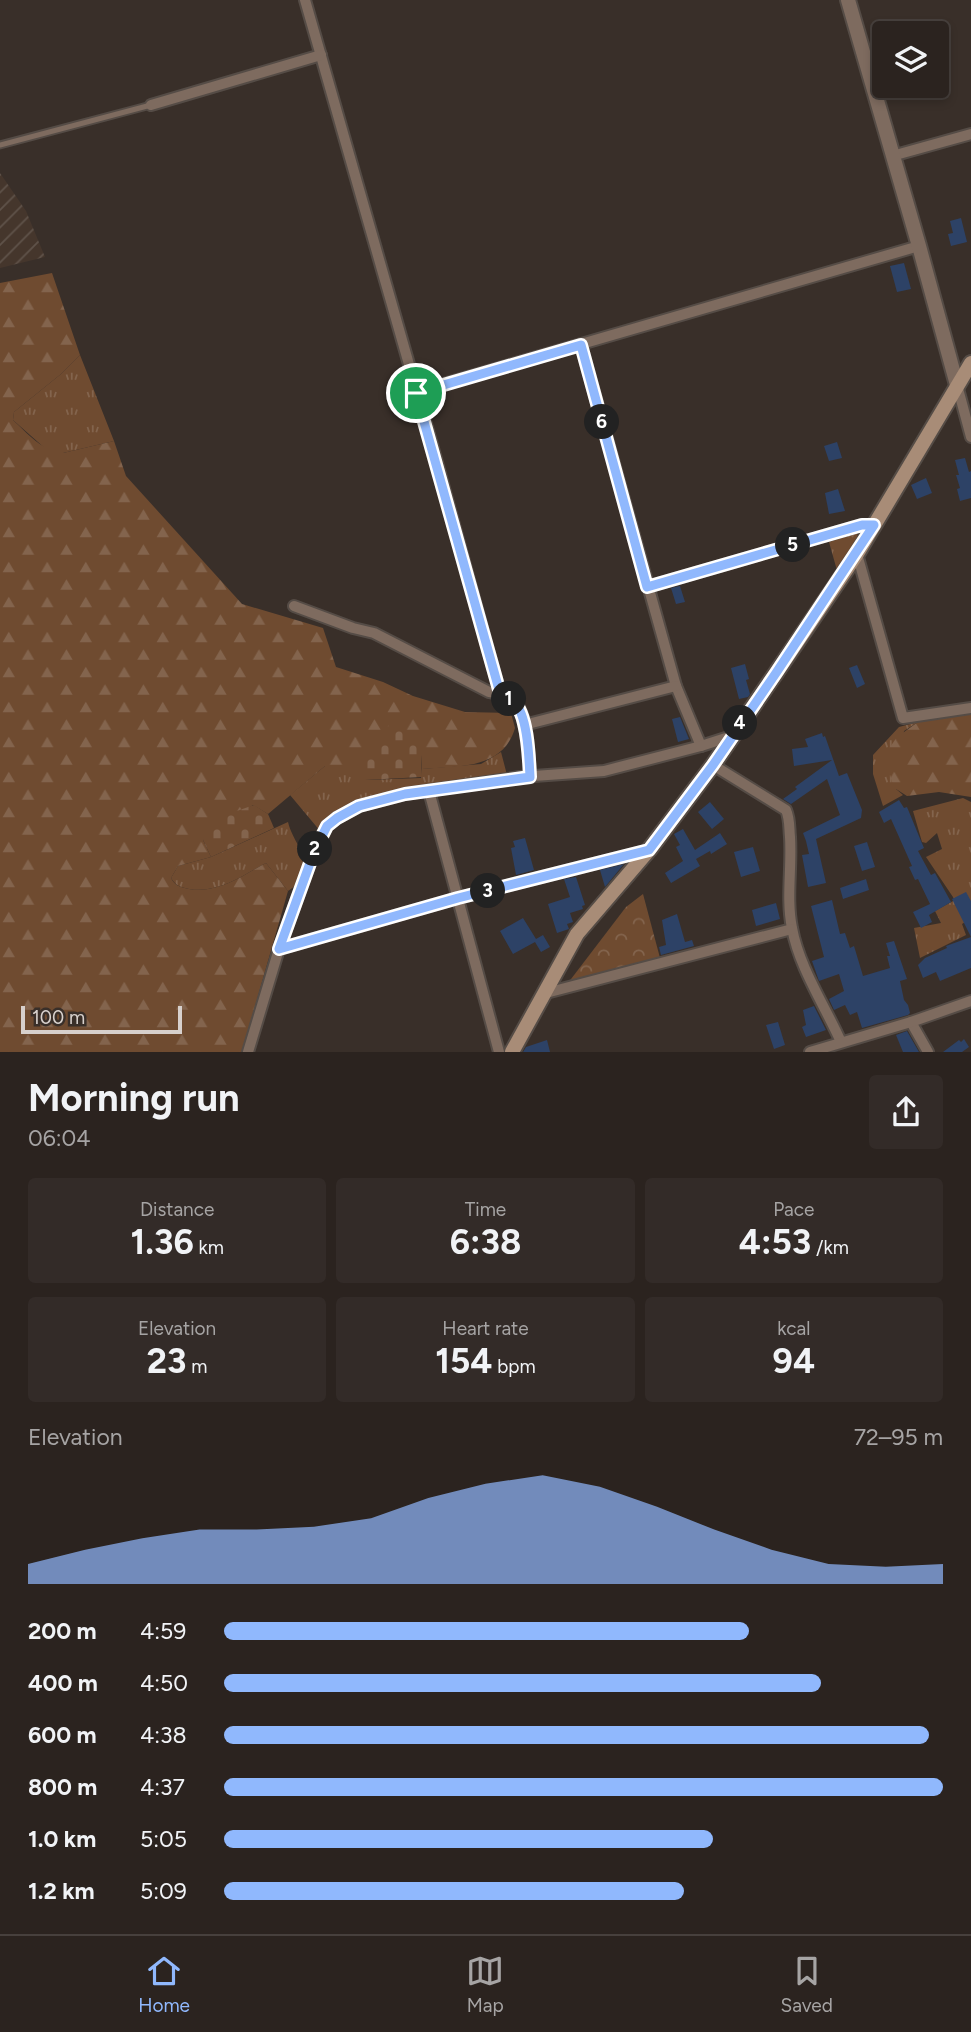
<!DOCTYPE html>
<meta charset="utf-8">
<style>
:root{--surface:#2b231f;--page:#332b28;--text:#f1f3f6;--muted:#a6a4a4;--line:#47403d;--accent:#90b8fd}
body{margin:0;font-family:Figtree,sans-serif;background:var(--page);color:var(--text);height:100vh;display:flex;flex-direction:column;font-size:26px;white-space:nowrap}
*{box-sizing:border-box;margin:0}
p{font-size:23px;color:var(--muted)}
.icon{flex:none;width:38px;height:38px;fill:none;stroke:currentColor;stroke-width:2;stroke-linecap:round;stroke-linejoin:round}
.map{position:relative;height:1052px;overflow:hidden}
.panel{display:flex;flex-direction:column;background:var(--surface);flex:1}
.panel>*{flex:none}
.buttons{position:absolute;left:872px;top:21px;display:grid;gap:14px}
.buttons a{display:grid;place-items:center;width:77px;height:77px;border-radius:7px;background:var(--surface);box-shadow:0 4px 10px #0003,0 0 0 2px var(--line);font-size:35px}
.scale{position:absolute;left:21px;bottom:18px;width:161px;box-sizing:border-box;padding-left:7px;border:4px solid #d7d0cc;border-top:0;font-size:19px;line-height:24px;white-space:nowrap;color:#d7d0cc;-webkit-text-stroke:5px #392f29;paint-order:stroke}
.pin{position:absolute;display:grid;place-items:center;width:60px;height:60px;color:#fff;margin:-30px;border:4px solid #fff;border-radius:50%;box-shadow:0 2px 7px #0007}
.km{position:absolute;width:35px;height:35px;margin:-18px;border-radius:50%;background:#222;color:#fff;font-size:19px;line-height:35px;text-align:center}
.round{display:grid;place-items:center;flex:none;width:74px;height:74px;border-radius:7px;background:var(--page)}
.summary{display:flex;align-items:center;justify-content:space-between;height:119px;padding:0 28px}
h1{font-size:38px;font-weight:700;line-height:52px}
.figures{display:grid;grid-template-columns:repeat(3,1fr);gap:10px;height:119px;padding:7px 28px}
.figures div{display:grid;align-content:center;border-radius:7px;background:var(--page);text-align:center}
.figures b{font-size:35px;font-weight:700}
.figures small{font-size:19px;font-weight:400}
.figures p{font-size:19px}
.chart{height:196px;padding:14px 28px}
.chart p{display:flex;justify-content:space-between}
.chart svg{width:100%;height:126px;margin-top:7px;fill:var(--accent);opacity:.7}
ul{padding:0 28px;list-style:none;font-size:23px}
li{display:grid;grid-template-columns:112px 84px 1fr;align-items:center;height:52px}
li i{height:18px;border-radius:9px;background:var(--accent)}
.dock{display:flex;justify-content:space-around;align-items:center;height:98px;border-top:2px solid var(--line);background:var(--surface);font-size:19px;color:var(--muted)}
.dock a{display:grid;justify-items:center;gap:4px}
.dock .on{color:var(--accent)}
.map>svg:first-child{display:block}
.industrial{fill:url(#industrial-furrows)}
.grass{fill:url(#grass-tufts)}
.forest{fill:url(#forest-firs)}
.cemetery{fill:url(#cemetery-stones)}
.park{fill:url(#park-crowns)}
.building{fill:#2d4266}
.lines{fill:none;stroke-linecap:round;stroke-linejoin:round}
.service-casing{stroke:#554c46;stroke-width:9}
.minor-casing{stroke:#554c46;stroke-width:14}
.tertiary-casing{stroke:#554c46;stroke-width:18}
.secondary-casing{stroke:#554c46;stroke-width:18}
.service{stroke:#7e6b5f;stroke-width:5}
.minor{stroke:#7e6b5f;stroke-width:10}
.tertiary{stroke:#7e6b5f;stroke-width:14}
.secondary{stroke:#a88c77;stroke-width:14}
.route-casing{stroke:#fff;stroke-width:14}
.route{stroke:#90b8fd;stroke-width:9}
</style>
<div class="map">
<svg width="971" height="1052" viewBox="0 0 971 1052">
<defs>
<pattern id="industrial-furrows" width="10" height="10" patternUnits="userSpaceOnUse" patternTransform="scale(1.75)"><rect width="10" height="10" fill="#45362c"/><path d="M-1 1l2-2M0 10L10 0M9 11l2-2" fill="none" stroke="#5f5249"/></pattern>
<pattern id="grass-tufts" width="24" height="20" patternUnits="userSpaceOnUse" patternTransform="scale(1.75)"><rect width="24" height="20" fill="#6f4b30"/><path d="M3 7l-1-3M5 7V3M7 7l1-3M15 17l-1-3M17 17v-4M19 17l1-3" fill="none" stroke="#83644d"/></pattern>
<pattern id="forest-firs" width="22" height="20" patternUnits="userSpaceOnUse" patternTransform="scale(1.75)"><rect width="22" height="20" fill="#6f4b30"/><path d="M5 1l3.5 6h-7zM16 11l3.5 6h-7z" fill="#83644d"/></pattern>
<pattern id="cemetery-stones" width="16" height="16" patternUnits="userSpaceOnUse" patternTransform="scale(1.75)"><rect width="16" height="16" fill="#6f4b30"/><path d="M2 7V4a2 2 0 0 1 4 0v3zM10 15v-3a2 2 0 0 1 4 0v3z" fill="#83644d"/></pattern>
<pattern id="park-crowns" width="20" height="18" patternUnits="userSpaceOnUse" patternTransform="scale(1.75)"><rect width="20" height="18" fill="#6f4b30"/><path d="M2 6a3 3 0 1 1 6 0M12 15a3 3 0 1 1 6 0" fill="none" stroke="#83644d"/></pattern>
</defs>
<rect width="100%" height="100%" fill="#392f29"/>
<path class="industrial" d="M0,173L26,211L45,257L0,268Z"/>
<g class="grass">
<path d="M80,355L114,441L63,453H55L47,450L13,420L14,412L61,374Z"/>
<path d="M857,533L859,541L838,574L829,542Z"/>
<path d="M918,722L904,731L896,789L903,795L883,806L873,774V755L899,727Z"/>
<path d="M501,752L507,775L365,800L321,832L290,795L325,766H365V780L421,778L422,769L481,764Z"/>
<path d="M963,798L971,802V918L962,924L966,935L920,958L914,928L941,923L935,911L955,900L926,857L942,849L937,833L926,843L922,842L913,811Z"/>
<path d="M288,822C295,851 325,866 288,891L266,863C242,876 218,894 189,889C180,887 176,886 171,878L178,866L211,857Z"/>
</g>
<g class="forest">
<path d="M52,273L80,355L61,374L14,412L13,420C28,434 42,451 63,453L114,441L126,476L242,604L323,628L336,667L383,682L413,696L465,712L511,713L515,728C503,770 457,766 422,769L421,755L365,761V766H325L268,814L253,805L203,840L211,857L178,866L171,878C175,886 180,887 189,889C218,894 242,876 266,863L288,891L242,1052H0V283Z"/>
<path d="M971,712V797L939,792L907,796L896,789L892,782L886,758V753L897,737L918,722Z"/>
</g>
<g class="cemetery">
<path d="M390,724L413,732L421,755L422,777L365,780L364,761L377,739Z"/>
<path d="M254,805L268,814L274,828L211,857L203,840L208,821Z"/>
</g>
<path class="park" d="M643,894L660,958L568,983L626,907Z"/>
<g class="building">
<path d="M961,218L967,242L951,246L948,234L953,233L950,221Z"/>
<path d="M904,263L911,289L897,292L890,266Z"/>
<path d="M837,442L842,458L829,461L824,446Z"/>
<path d="M965,458L969,472L971,471V498L960,501L957,489L960,488L956,475H959L955,460Z"/>
<path d="M926,478L932,493L917,499L911,485Z"/>
<path d="M838,489L845,511L829,514L825,493Z"/>
<path d="M680,586L685,602L676,604L671,588Z"/>
<path d="M745,664L749,679L746,680L750,694L748,697L739,699L731,668Z"/>
<path d="M857,665L865,684L857,688L849,668Z"/>
<path d="M680,717L689,739L678,742L672,719Z"/>
<path d="M822,733L823,737L825,736L839,776L847,773L862,810L861,818L816,839L826,883L808,887L802,855L809,854L806,841L803,833L840,815L827,779L791,804L783,799L797,789L795,787L832,760L794,766L792,749L808,747L805,739Z"/>
<path d="M899,800L904,808L907,807L921,841L924,848L918,851L931,875L935,873L951,902L929,915L932,922L921,928L913,912L930,904L918,879L915,880L909,867L912,866L891,819L884,823L879,812Z"/>
<path d="M710,802L724,819L712,829L698,812Z"/>
<path d="M683,829L695,850L720,833L727,844L711,854L710,851L696,859L700,866L671,883L665,873L683,861L676,847L680,845L674,834Z"/>
<path d="M525,838L534,870L516,875L511,848L515,847L513,841Z"/>
<path d="M867,842L875,867L862,871L854,846Z"/>
<path d="M753,847L760,871L741,877L734,852Z"/>
<path d="M624,864L605,887L600,870Z"/>
<path d="M576,877L585,905L582,906L583,909L570,913L573,922L567,924L569,929L557,933L548,904L570,897L564,879Z"/>
<path d="M866,879L869,890L843,899L840,888Z"/>
<path d="M966,892L971,901V937L952,899Z"/>
<path d="M832,900L840,934L845,933L850,948L854,946L863,976L890,968L887,956H890L886,943L894,941L907,979L900,981L904,1000L908,1005L910,1013L908,1015L862,1028L857,1012L850,1015L845,1005L834,1010L829,999L844,991L839,974L819,981L812,961L824,957L811,906Z"/>
<path d="M776,903L780,919L756,926L752,910Z"/>
<path d="M677,914L685,942L692,940L694,946L661,955L659,947L666,945L662,920Z"/>
<path d="M523,918L536,939L543,935L550,947L541,952L535,942L513,954L500,931Z"/>
<path d="M971,937V968L940,981L936,972L923,978L918,965L925,958L947,948L946,946Z"/>
<path d="M814,1006L826,1030L806,1037L802,1027L806,1025L803,1010Z"/>
<path d="M778,1022L785,1045L774,1049L766,1025Z"/>
<path d="M907,1031L919,1052H903L896,1035Z"/>
<path d="M964,1039L969,1047L962,1052H943L959,1040L961,1042Z"/>
<path d="M547,1040L550,1052H523L526,1047Z"/>
</g>
<g class="lines">
<defs>
<path id="service" d="M0,145L151,105"/>
<g id="minor">
<path d="M305,0L436,459L500,693"/>
<path d="M151,105L321,55"/>
<path d="M892,156L971,134"/>
<path d="M581,345L676,686L701,746"/>
<path d="M957,385L971,437"/>
<path d="M416,392L919,246"/>
<path d="M857,554L903,718L971,708"/>
<path d="M647,587L862,525H874"/>
<path d="M294,606L353,628L374,633L489,692C498,693 508,695 515,702C528,715 529,759 530,777"/>
<path d="M524,725L676,686"/>
<path d="M713,765L786,810C790,819 789,828 790,837C792,868 786,898 792,928C799,967 825,1006 841,1042"/>
<path d="M429,791L499,1052"/>
<path d="M279,949L458,898L649,850"/>
<path d="M546,993L792,929"/>
<path d="M911,1022L928,1052"/>
<path d="M248,1052L279,949L314,852L327,826L337,818L359,806L405,794L520,777L604,771L701,746L732,736"/>
<path d="M810,1052L911,1022L971,1001"/>
</g>
<path id="tertiary" d="M848,0L919,246L957,385"/>
<path id="secondary" d="M512,1052L577,934L649,850L713,765L776,673L857,554L971,363"/>
</defs>
<use href="#service" class="service-casing"/>
<use href="#minor" class="minor-casing"/>
<use href="#tertiary" class="tertiary-casing"/>
<use href="#secondary" class="secondary-casing"/>
<use href="#service" class="service"/>
<use href="#minor" class="minor"/>
<use href="#tertiary" class="tertiary"/>
<use href="#secondary" class="secondary"/>
</g>
<g class="lines">
<defs>
<path id="route" d="M581,345L647,587L862,525H874L776,673L713,765L649,850L458,898L279,949L314,852L327,826L337,818L359,806L405,794L530,777C529,759 528,715 514,702C511,698 504,696 500,693L416,393Z"/>
</defs>
<use href="#route" class="route-casing"/>
<use href="#route" class="route"/>
</g>
</svg>
<div class="buttons">
<a><svg class="icon" aria-label="layers" viewBox="0 0 24 24"><path d="M12 4l9 5-9 5-9-5zM3 14l9 5 9-5"/></svg></a>
</div>
<div class="scale">100 m</div>
<div class="pin" style="left:416px;top:393px;background:#1e9e55"><svg class="icon" aria-label="arrive" viewBox="0 0 24 24"><path d="M6 21V4h12l-3 4 3 4H6"/></svg></div>
<b class="km" style="left:509px;top:699px">1</b>
<b class="km" style="left:315px;top:849px">2</b>
<b class="km" style="left:488px;top:891px">3</b>
<b class="km" style="left:740px;top:723px">4</b>
<b class="km" style="left:793px;top:545px">5</b>
<b class="km" style="left:602px;top:422px">6</b>
</div>
<section class="panel">
<div class="summary"><div><h1>Morning run</h1><p>06:04</p></div><a class="round"><svg class="icon" aria-label="share" viewBox="0 0 24 24"><path d="M12 15V3M7 8l5-5 5 5M5 13v7h14v-7"/></svg></a></div>
<div class="figures">
<div><p>Distance</p><b>1.36<small> km</small></b></div>
<div><p>Time</p><b>6:38</b></div>
<div><p>Pace</p><b>4:53<small> /km</small></b></div>
</div>
<div class="figures">
<div><p>Elevation</p><b>23<small> m</small></b></div>
<div><p>Heart rate</p><b>154<small> bpm</small></b></div>
<div><p>kcal</p><b>94</b></div>
</div>
<div class="chart"><p><span>Elevation</span>72–95 m</p>
<svg viewBox="0 0 160 44" preserveAspectRatio="none"><path d="M0 44V37L10 32L20 28L30 25L40 25L50 24L60 21L70 14L80 9L90 6L100 10L110 17L120 25L130 32L140 37L150 38L160 37V44z"/></svg>
</div>
<ul>
<li><b>200 m</b>4:59<i style="width:73%"></i></li>
<li><b>400 m</b>4:50<i style="width:83%"></i></li>
<li><b>600 m</b>4:38<i style="width:98%"></i></li>
<li><b>800 m</b>4:37<i style="width:100%"></i></li>
<li><b>1.0 km</b>5:05<i style="width:68%"></i></li>
<li><b>1.2 km</b>5:09<i style="width:64%"></i></li>
</ul>
</section>
<nav class="dock">
<a class="on"><svg class="icon" aria-label="home" viewBox="0 0 24 24"><path d="M3 11l9-7 9 7M6 9v11h12V9"/></svg>Home</a>
<a><svg class="icon" aria-label="map" viewBox="0 0 24 24"><path d="M3 6l6-2 6 2 6-2v14l-6 2-6-2-6 2zM9 4v14M15 6v14"/></svg>Map</a>
<a><svg class="icon" aria-label="saved" viewBox="0 0 24 24"><path d="M7 4h10v16l-5-4-5 4z"/></svg>Saved</a>
</nav>
